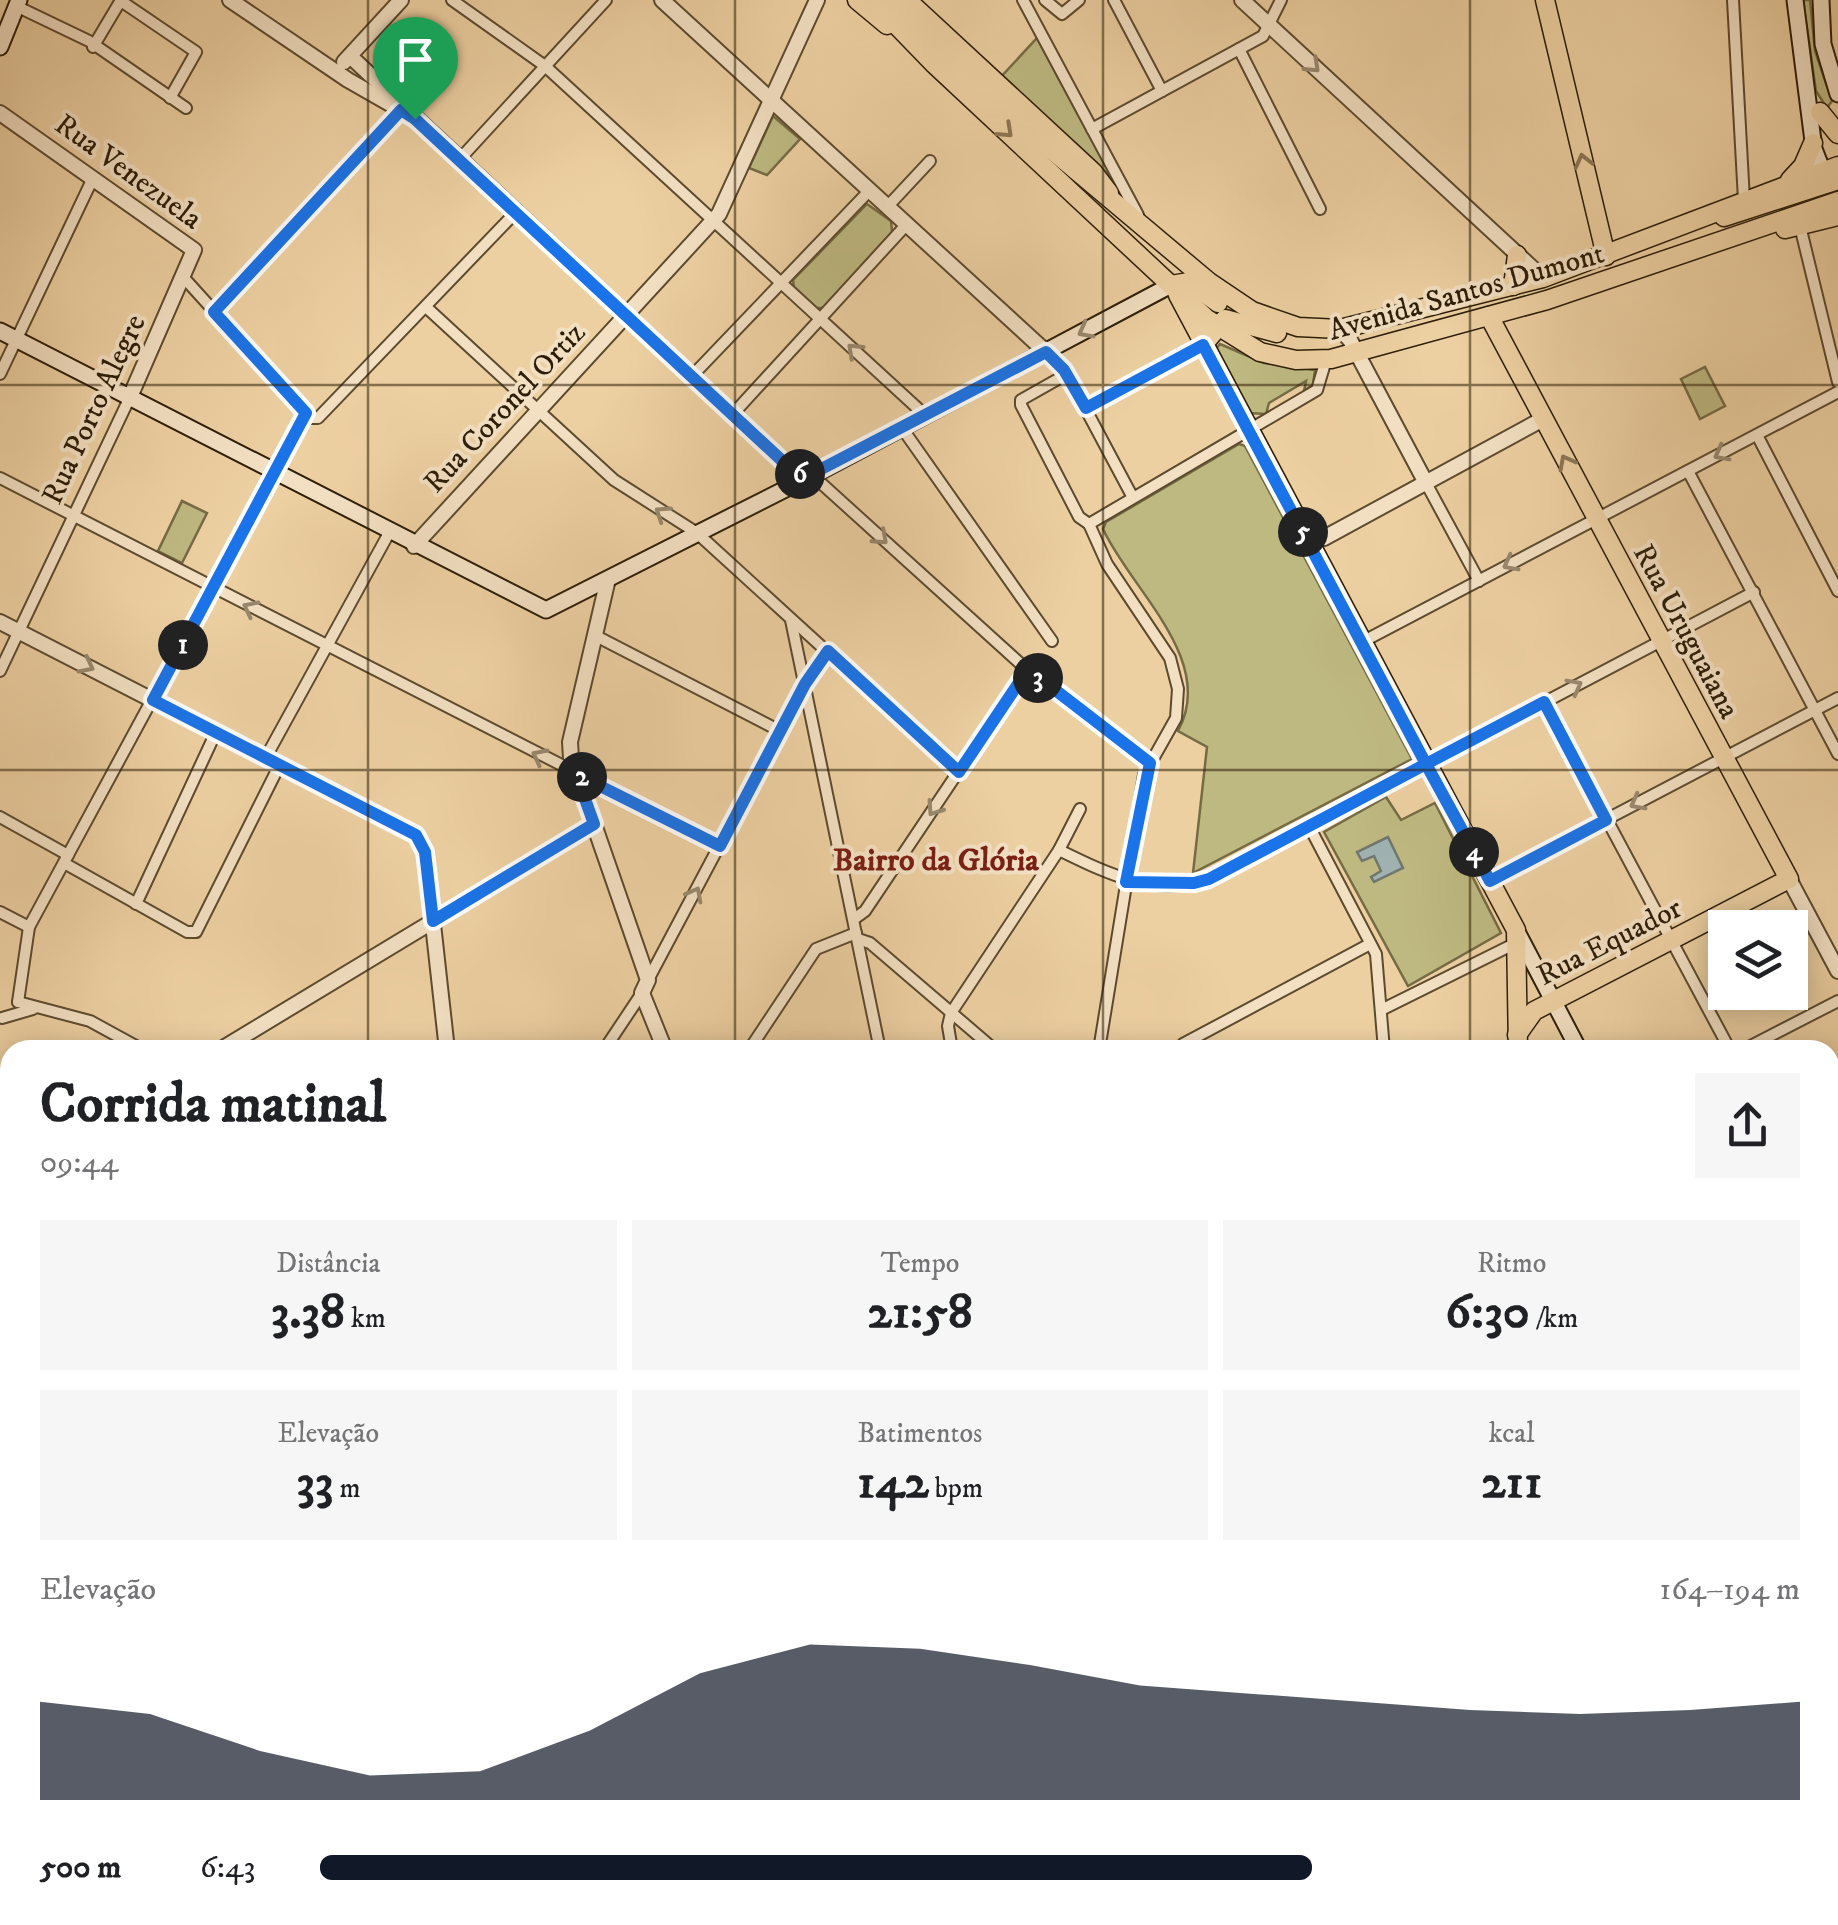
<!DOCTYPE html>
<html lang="pt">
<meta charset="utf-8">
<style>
:root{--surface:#fff;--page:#f6f6f6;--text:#202124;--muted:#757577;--accent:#111827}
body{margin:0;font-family:"IM FELL DW Pica",serif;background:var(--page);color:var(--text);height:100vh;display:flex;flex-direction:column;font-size:38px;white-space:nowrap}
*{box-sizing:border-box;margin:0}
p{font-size:32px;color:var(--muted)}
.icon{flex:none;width:55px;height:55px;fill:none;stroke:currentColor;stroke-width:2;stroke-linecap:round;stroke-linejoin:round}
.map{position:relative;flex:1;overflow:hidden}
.side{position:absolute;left:0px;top:1040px;width:1840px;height:885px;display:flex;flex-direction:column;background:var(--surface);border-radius:30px 30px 0 0;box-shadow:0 5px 25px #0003}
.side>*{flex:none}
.fabs{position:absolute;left:1708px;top:910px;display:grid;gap:20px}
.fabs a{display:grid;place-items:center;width:100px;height:100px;border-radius:0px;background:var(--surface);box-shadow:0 5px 25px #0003;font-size:50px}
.pin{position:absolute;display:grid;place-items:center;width:85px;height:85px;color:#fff;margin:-102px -42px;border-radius:50% 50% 50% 0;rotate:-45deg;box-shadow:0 0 10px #0007}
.pin .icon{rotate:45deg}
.km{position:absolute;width:50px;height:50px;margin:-25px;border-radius:50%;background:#222;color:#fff;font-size:28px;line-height:50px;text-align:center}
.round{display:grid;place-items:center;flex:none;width:105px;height:105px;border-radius:0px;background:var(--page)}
.overview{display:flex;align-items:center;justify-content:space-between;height:170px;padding:0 40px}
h1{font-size:55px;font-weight:700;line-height:75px}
.metrics{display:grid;grid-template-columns:repeat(3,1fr);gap:15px;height:170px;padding:10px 40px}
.metrics div{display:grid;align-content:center;border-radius:0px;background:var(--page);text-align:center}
.metrics b{font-size:50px;font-weight:700}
.metrics small{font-size:28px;font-weight:400}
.metrics p{font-size:28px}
.chart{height:280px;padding:20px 40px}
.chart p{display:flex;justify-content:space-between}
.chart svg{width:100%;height:180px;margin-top:10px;fill:var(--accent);opacity:.7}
ul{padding:0 40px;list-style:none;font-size:32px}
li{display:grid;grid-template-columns:160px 120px 1fr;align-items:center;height:75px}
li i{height:25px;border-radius:12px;background:var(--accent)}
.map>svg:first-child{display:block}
.green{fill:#beb981;stroke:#756b44;stroke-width:2.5}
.water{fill:#9fb3b2;stroke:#71776e;stroke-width:2.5}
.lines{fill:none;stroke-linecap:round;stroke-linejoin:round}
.stream{stroke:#71776e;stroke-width:2.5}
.river{stroke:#9fb3b2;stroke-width:18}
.minor-casing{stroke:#5c4a2e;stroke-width:14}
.tertiary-casing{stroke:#5c4a2e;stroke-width:18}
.secondary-casing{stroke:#2c1d07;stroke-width:19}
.primary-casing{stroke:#2c1d07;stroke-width:21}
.trunk-casing{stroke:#2c1d07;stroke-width:21}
.minor{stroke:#f3e0c3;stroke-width:10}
.tertiary{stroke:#f3e0c3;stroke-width:14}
.secondary{stroke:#f3e0c3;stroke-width:15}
.primary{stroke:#edd0a2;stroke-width:18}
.trunk{stroke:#edd0a2;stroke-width:18}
.oneway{stroke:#99886e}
.oneway2{stroke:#8c7654}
.route-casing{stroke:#fff;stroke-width:20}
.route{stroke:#1a73e8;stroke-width:12}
.grid{fill:none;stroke:#2c1d07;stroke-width:2.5;stroke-opacity:0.55}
.labels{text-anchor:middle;stroke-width:8;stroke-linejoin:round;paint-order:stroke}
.street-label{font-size:30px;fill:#2c1d07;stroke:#f3e0c3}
.neighbourhood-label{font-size:32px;font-weight:bold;fill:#7a1f14;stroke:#f3e0c3}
</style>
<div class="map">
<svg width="1838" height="1925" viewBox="0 0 1838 1925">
<rect width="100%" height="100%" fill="#edd0a2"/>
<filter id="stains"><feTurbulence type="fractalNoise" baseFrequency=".002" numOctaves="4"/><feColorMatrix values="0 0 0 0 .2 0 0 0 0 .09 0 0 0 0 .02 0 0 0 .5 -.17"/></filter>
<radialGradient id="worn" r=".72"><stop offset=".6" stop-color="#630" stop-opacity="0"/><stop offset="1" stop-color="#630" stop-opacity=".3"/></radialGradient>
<g class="green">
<path d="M1803,0H1810L1815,51L1832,101L1827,108L1816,91Z"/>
<path d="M1037,38L1110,173V176L1023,95L999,79Z"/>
<path d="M773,116L800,139L767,175L749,168Z"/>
<path d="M867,204L891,221L892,232L823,308H816L794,288L793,280Z"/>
<path d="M1220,344L1264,363L1315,370L1313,385L1304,391L1306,381L1269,403L1266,414L1248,413L1215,350Z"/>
<path d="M1705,367L1725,406L1700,419L1681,379Z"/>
<path d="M1239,444L1245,446L1412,759L1193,873L1207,747L1178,731C1217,660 1131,590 1103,529L1106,522Z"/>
<path d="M182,501L207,513L182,563L158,551Z"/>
<path d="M1386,797L1401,820L1435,803L1501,933L1408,986L1324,832Z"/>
<path d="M10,1199V1915H451L444,1925H0V1204Z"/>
</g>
<g class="water">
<path d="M1388,837L1403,868L1374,882L1371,877L1381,871L1374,856L1362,861L1357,852Z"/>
<path d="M10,1268V1437L0,1427V1274Z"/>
</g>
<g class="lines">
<path class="stream" d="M232,1925L235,1915"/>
<path class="river" d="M1495,1925L1497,1915"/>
<defs>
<g id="minor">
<path d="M452,0L545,66L926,416"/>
<path d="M1023,0L1138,215"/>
<path d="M1045,0L1062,14L1079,0"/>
<path d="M1114,0L1162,91"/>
<path d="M1733,0L1744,200"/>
<path d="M121,1L196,52L170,98"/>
<path d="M16,6L89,41L186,108"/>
<path d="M93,47L121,0"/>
<path d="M1239,49L1320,209"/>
<path d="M1092,129L1263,36L1281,0"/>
<path d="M459,160L606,0"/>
<path d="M888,206L930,161"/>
<path d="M1800,226L1838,382"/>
<path d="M185,279L311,418H318L515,213"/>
<path d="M426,307L614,480L697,533L959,772"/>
<path d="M213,312L404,107"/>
<path d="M1046,352L1067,374L1132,496"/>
<path d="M0,374L93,178"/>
<path d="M1067,374L1021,400V405L1079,517L1089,524L1107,564L1170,658L1178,689L1176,718L1144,775L1099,1050"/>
<path d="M692,376L870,190"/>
<path d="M1085,408L1203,345"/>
<path d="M733,414L907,224"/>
<path d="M902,428L1052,641"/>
<path d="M1757,435L1838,591"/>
<path d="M1688,471L1838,754"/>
<path d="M806,477L822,484L1023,666L1150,763"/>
<path d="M0,478L720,846"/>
<path d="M1426,483L1479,581"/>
<path d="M1089,524L1317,390L1326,360"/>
<path d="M791,620L880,1050"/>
<path d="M596,636L780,731"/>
<path d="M1362,642L1838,392"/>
<path d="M0,671L130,397"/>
<path d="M1544,702L1730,1050"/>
<path d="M266,757L389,533"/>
<path d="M0,817L68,855"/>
<path d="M1309,826L1376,954L1384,1050"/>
<path d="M1059,850C1106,873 1155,898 1209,879L1754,592"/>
<path d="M64,863L187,932H196L280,764"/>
<path d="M1489,881L1838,698"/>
<path d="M136,904L216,732"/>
<path d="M0,912L29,927"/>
<path d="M854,919L865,911L1027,669"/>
<path d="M858,939L870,943L995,1050"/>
<path d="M648,980L805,684L828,651"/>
<path d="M18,1002L29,927L307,413"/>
<path d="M18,1002L90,1021L143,1050"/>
<path d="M1383,1009L1516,943"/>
<path d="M2,1018L33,1009"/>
<path d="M1183,1044L1370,944"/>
<path d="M604,1050L642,993"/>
<path d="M749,1050L816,949L856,933"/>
<path d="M952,1050L948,1026L951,1013L1059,850L1080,809"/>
<path d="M1743,1050L1838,1001"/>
<path d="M1830,1250L1838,1272"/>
<path d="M1830,1620L1838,1621"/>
<path d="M1830,1751H1838"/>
<path d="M1830,1867L1838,1872"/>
<path d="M764,1915L815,1925"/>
<path d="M1344,1915L1383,1925"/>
<path d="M1646,1915L1647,1925"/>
<path d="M1726,1915V1925"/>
<path d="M1809,1915V1925"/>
<path d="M719,1925L727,1915"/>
<path d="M983,1925L986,1915"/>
<path d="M1121,1925L1124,1915"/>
<path d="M1257,1925L1260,1915"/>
</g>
<g id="tertiary">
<path d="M230,0L348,80L397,108"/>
<path d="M662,0L1046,352"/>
<path d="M1242,0L1543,278"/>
<path d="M350,56L792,470L806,477"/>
<path d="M344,62L401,0"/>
<path d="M0,113L194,250L130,397"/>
<path d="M1340,329L1350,340L1426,483"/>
<path d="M1305,537L1324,538L1543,419"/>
<path d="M414,546L719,214L817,0"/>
<path d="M608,579L570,742L571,758L648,980L642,993L665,1050"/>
<path d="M0,622L416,835L425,852L447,1050"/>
<path d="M1789,879L1838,971"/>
<path d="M220,1050L594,824"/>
<path d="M0,1175L10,1172"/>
<path d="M0,1190L10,1184"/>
<path d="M1559,1915V1925"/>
<path d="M531,1925L538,1915"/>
</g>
<g id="secondary">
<path d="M1795,0L1814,149L1827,182"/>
<path d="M1821,0L1823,44L1838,94"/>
<path d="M0,47L19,0"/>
<path d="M0,331L546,610L819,472L1171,285"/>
<path d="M1516,930L1579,1050"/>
<path d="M1830,1347L1838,1312"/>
<path d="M1830,1433L1838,1399"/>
<path d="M1830,1560L1838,1577"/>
</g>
<g id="primary">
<path d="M857,0L887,25"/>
<path d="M907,0L1093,172L1109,193"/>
<path d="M1545,0L1606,256"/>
<path d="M1178,295L1516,930L1518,1050"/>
<path d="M1489,316L1789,879L1534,1011L1517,1035"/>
<path d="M1399,1925L1402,1915"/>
</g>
<g id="trunk">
<path d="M872,0L934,64L1207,319L1260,352L1296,360L1331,359L1547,300L1838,201"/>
<path d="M889,0L1046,145L1209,282L1252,311L1298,327L1340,329L1543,278L1838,166"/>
<path d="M1820,112L1838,134"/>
<path d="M1790,180L1803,166L1813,143"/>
<path d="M1724,217L1838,180"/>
<path d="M1785,229L1838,216"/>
<path d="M1171,285L1189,282L1218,303"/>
<path d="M1513,286L1517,255"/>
<path d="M1203,345L1225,319L1277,333"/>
</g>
</defs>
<use href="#minor" class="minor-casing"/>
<use href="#tertiary" class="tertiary-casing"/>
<use href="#secondary" class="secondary-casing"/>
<use href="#primary" class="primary-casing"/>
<use href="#trunk" class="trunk-casing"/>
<use href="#minor" class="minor"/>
<use href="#tertiary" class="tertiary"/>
<use href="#secondary" class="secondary"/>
<use href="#primary" class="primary"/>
<use href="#trunk" class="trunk"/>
</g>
<defs><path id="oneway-chevron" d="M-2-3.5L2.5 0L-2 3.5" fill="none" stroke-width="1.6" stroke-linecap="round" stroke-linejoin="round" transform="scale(2.5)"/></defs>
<g class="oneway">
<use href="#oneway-chevron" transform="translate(1313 66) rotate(43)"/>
<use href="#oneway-chevron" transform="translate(1085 331) rotate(152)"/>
<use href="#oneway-chevron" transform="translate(854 350) rotate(-137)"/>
<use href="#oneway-chevron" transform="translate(1721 454) rotate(152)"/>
<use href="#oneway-chevron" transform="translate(662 513) rotate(-146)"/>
<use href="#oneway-chevron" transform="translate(881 538) rotate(42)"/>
<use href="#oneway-chevron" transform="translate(1510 564) rotate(152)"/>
<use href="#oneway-chevron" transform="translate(250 608) rotate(-153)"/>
<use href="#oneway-chevron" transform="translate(87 666) rotate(27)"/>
<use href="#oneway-chevron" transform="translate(1575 686) rotate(-28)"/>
<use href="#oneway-chevron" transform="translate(539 756) rotate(-153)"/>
<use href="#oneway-chevron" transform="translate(1637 803) rotate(152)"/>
<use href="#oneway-chevron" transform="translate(934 809) rotate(124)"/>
<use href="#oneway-chevron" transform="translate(695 894) rotate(-62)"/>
</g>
<g class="oneway2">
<use href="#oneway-chevron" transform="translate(1006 131) rotate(43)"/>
<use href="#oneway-chevron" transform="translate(1583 161) rotate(-104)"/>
<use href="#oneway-chevron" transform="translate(1566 462) rotate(-118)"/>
</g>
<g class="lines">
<defs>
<path id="route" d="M415,119L401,110L214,312L306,413L153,700L416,835L425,852L433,921L594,824L576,774L720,846L805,684L828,651L959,772L1028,669L1150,763L1126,882L1194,883L1209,879L1426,764L1490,881L1606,820L1544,702L1426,764L1203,345L1086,408L1064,370L1046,352L806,477L792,470L415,119"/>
</defs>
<use href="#route" class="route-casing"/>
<use href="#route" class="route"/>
</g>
<path class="grid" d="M368,0V1050M735,0V1050M1103,0V1050M1470,0V1050M0,385H1838M0,770H1838M0,1155H10M1830,1155H1838M0,1540H10M1830,1540H1838M368,1915V1925M735,1915V1925M1103,1915V1925M1470,1915V1925"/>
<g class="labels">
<g class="street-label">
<text transform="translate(129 171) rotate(36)" y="10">Rua Venezuela</text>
<text transform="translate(1466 291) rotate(-16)" y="10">Avenida Santos Dumont</text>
<text transform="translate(504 407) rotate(-47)" y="10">Rua Coronel Ortiz</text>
<text transform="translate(93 409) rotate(-65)" y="10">Rua Porto Alegre</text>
<text transform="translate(1687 631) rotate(62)" y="10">Rua Uruguaiana</text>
<text transform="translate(1609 941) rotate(-27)" y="10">Rua Equador</text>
</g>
<g class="neighbourhood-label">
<text x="936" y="870">Bairro da Glória</text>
</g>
</g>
<rect width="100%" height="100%" filter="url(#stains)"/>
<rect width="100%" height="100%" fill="url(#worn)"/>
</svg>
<div class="fabs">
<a><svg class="icon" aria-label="layers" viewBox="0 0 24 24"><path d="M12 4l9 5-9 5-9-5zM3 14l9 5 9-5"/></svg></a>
</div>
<div class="pin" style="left:415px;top:119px;background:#1e9e55"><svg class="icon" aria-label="arrive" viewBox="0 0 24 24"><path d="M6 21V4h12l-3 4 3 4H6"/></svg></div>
<b class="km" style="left:183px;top:645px">1</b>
<b class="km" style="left:582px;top:777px">2</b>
<b class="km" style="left:1038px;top:678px">3</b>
<b class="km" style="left:1474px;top:852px">4</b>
<b class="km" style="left:1303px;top:532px">5</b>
<b class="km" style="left:800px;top:474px">6</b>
<section class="side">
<div class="overview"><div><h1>Corrida matinal</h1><p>09:44</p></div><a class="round"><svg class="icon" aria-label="share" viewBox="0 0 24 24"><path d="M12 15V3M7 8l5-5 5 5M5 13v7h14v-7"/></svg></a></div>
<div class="metrics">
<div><p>Distância</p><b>3.38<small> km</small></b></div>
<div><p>Tempo</p><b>21:58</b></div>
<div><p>Ritmo</p><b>6:30<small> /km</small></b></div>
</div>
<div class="metrics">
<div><p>Elevação</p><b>33<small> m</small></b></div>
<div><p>Batimentos</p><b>142<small> bpm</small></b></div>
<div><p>kcal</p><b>211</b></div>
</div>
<div class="chart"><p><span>Elevação</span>164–194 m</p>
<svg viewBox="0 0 160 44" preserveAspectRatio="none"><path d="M0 44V20L10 23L20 32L30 38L40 37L50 27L60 13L70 6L80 7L90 11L100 16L110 18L120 20L130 22L140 23L150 22L160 20V44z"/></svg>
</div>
<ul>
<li><b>500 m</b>6:43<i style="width:67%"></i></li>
</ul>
</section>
</div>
